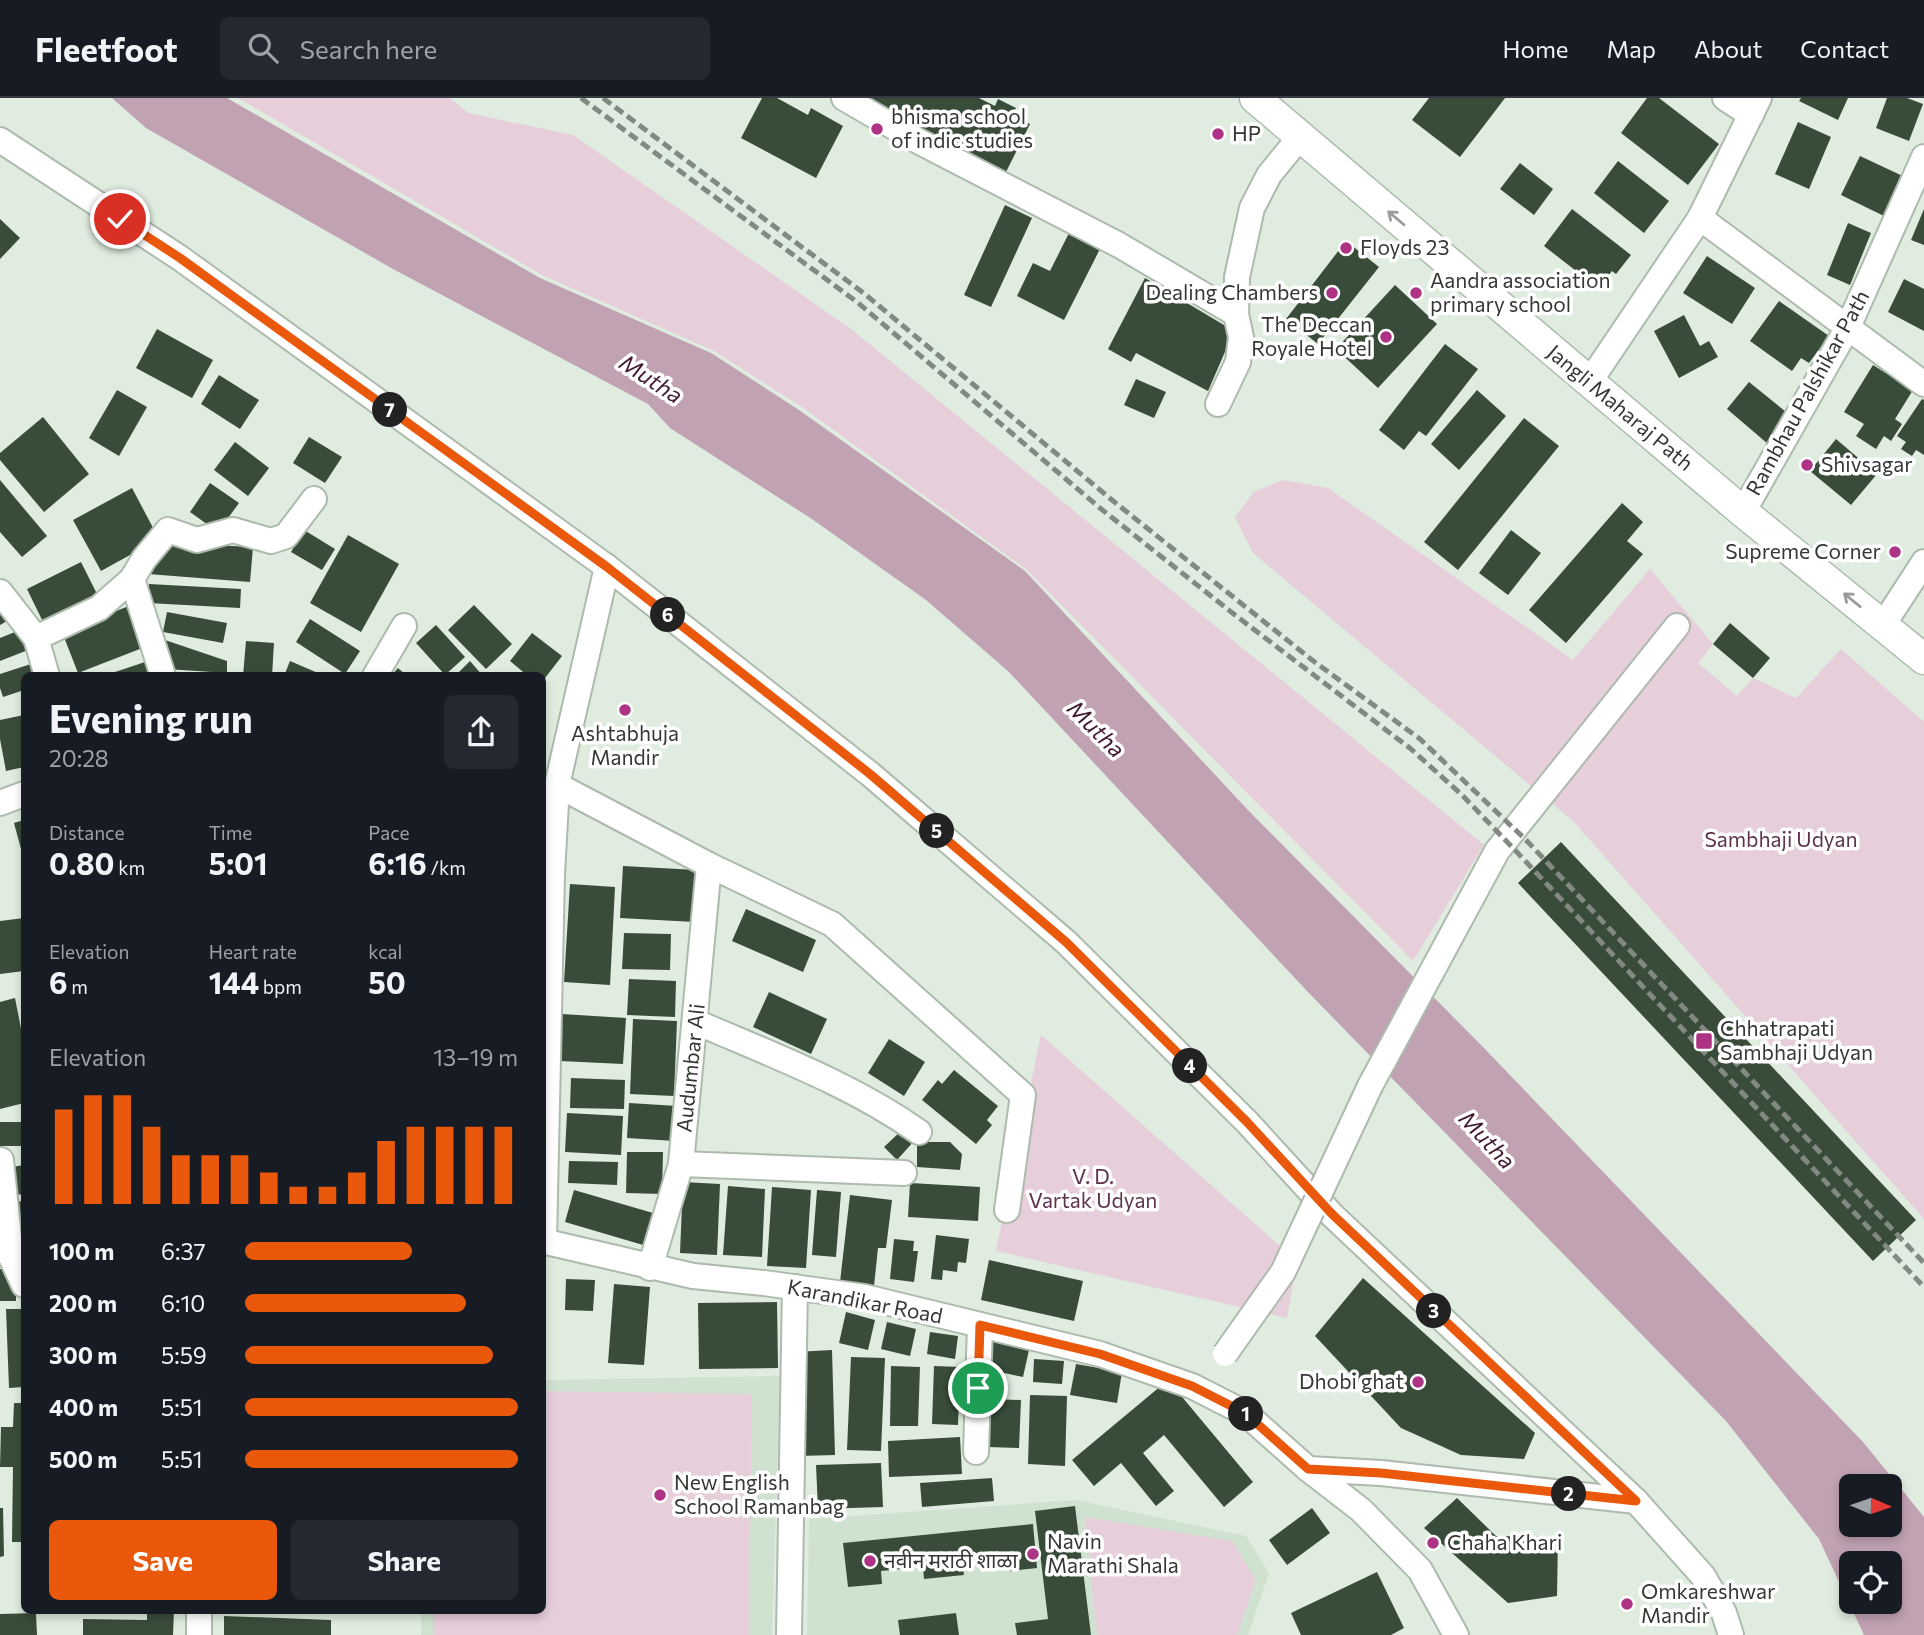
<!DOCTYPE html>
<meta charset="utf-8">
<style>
:root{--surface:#171b24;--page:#242831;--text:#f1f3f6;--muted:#9ea1a6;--line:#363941;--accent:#ea580c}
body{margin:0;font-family:Commissioner,"Noto Sans Devanagari",sans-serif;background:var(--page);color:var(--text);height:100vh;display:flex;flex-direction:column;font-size:26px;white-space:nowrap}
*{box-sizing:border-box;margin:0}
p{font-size:23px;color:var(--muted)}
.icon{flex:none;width:38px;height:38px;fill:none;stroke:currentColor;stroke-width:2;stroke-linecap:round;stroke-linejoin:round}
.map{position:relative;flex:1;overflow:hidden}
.drawer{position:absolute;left:21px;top:574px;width:525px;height:942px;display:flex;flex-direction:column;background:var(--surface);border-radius:10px;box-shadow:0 4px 10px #0003}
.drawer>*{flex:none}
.needle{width:46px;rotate:92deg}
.controls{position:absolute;left:1839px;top:1376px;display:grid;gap:14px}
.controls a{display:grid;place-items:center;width:63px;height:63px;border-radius:10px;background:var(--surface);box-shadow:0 4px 10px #0003;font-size:35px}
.pin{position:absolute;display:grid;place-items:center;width:60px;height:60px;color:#fff;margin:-30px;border:4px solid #fff;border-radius:50%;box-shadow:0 2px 7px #0007}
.km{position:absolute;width:35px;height:35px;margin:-18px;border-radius:50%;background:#222;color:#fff;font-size:19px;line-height:35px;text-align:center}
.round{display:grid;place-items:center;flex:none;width:74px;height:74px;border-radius:10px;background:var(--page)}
.headline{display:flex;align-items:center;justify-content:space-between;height:119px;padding:0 28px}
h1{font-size:38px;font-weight:700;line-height:52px}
.stats{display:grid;grid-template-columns:repeat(3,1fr);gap:10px;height:119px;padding:7px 28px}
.stats div{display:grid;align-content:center}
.stats b{font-size:30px;font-weight:700}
.stats small{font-size:19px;font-weight:400}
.stats p{font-size:19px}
.chart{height:196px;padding:14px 28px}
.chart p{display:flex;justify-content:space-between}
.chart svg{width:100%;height:126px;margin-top:7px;stroke:var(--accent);stroke-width:6}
.primary-button{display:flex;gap:14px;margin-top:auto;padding:14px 28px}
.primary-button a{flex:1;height:80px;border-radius:10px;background:var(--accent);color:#fff;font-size:28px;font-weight:700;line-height:80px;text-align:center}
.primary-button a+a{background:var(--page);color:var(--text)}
ul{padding:0 28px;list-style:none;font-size:23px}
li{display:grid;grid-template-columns:112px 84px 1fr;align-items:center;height:52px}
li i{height:18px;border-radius:9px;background:var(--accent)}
header{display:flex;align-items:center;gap:42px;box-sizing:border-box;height:98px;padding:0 35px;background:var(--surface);border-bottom:2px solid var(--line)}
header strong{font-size:33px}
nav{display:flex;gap:38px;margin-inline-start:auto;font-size:24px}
.search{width:490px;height:63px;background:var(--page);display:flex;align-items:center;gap:18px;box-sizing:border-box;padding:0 24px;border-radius:10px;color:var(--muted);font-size:26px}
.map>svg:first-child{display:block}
.built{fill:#cfe2cf}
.green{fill:#e6cedb}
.water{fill:#c0a2b2;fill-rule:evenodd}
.building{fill:#394c39}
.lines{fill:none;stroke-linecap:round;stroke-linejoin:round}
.minor-casing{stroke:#adbaad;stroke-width:28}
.major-casing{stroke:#adbaad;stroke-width:33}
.minor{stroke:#fff;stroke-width:24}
.major{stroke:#fff;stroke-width:30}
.rail{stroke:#818980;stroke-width:5;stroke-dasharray:10 5;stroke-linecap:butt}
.minor-bridge-casing{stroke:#adbaad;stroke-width:28;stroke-linecap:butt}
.minor-bridge{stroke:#fff;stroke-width:24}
.oneway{stroke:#999c98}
.route-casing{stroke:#fff;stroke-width:14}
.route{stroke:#ea580c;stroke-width:9}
.poi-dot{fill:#af3384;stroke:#fff;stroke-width:2.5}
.labels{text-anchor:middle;stroke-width:7;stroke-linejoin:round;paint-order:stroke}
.poi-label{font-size:21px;fill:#333832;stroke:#fff;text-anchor:start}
.street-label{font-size:21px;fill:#333832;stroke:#fff}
.park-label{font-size:21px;fill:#5e334c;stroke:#fff}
.water-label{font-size:23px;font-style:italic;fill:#411931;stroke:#fff}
</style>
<header>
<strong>Fleetfoot</strong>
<div class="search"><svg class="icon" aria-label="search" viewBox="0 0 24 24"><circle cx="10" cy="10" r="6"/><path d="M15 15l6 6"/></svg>Search here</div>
<nav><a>Home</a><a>Map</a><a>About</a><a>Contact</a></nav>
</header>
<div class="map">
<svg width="1924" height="1537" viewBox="0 0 1924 1537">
<rect width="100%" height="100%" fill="#dfecdf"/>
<g class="built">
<path d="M780,1278L772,1537H421V1512H542L543,1282Z"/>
<path d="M1076,1402L1246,1438L1269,1475L1248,1537H807L809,1421Z"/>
</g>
<g class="green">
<path d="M238,0H450L468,15L573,37L851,231L1484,747L1413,863L1027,472L802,309L714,253L542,177Z"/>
<path d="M1283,382L1328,390L1573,562L1650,471L1713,546L1698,565L1737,598L1753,580L1796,600L1841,551L1924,624V1121L1574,724L1253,455L1235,419L1254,394Z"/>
<path d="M1041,937L1297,1163L1287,1220L996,1153Z"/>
<path d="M543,1293L752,1296L749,1537H433V1512H542Z"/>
<path d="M1085,1419L1232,1443L1256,1482L1237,1537H1097Z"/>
</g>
<path class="water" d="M112,0H227L540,180L711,255L799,312L1025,473L1247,711L1482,948L1863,1344L1924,1419V1537H1864L1819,1441L1726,1323L1307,893L1009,574L926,502L812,421L670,330L648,306L393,171L146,30ZM1852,1388H1890V1426H1852ZM1852,1465H1890V1503H1852Z"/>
<g class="building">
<path d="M762,0H777L808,17L811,10L843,28L816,80L741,40Z"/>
<path d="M861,0H979L995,8L998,1L1016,10L1012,17L1030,26L1005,76Z"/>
<path d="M1429,0H1505L1460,59L1412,22Z"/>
<path d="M1647,0H1659L1719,46L1688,87L1621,35Z"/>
<path d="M1801,0H1848L1838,22L1799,3Z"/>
<path d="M1887,0H1907L1923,6L1909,43L1876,30Z"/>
<path d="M1798,24L1831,39L1809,91L1775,76Z"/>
<path d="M1860,58L1907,80L1888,120L1841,97Z"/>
<path d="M1618,63L1669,103L1644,135L1594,95Z"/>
<path d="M1520,65L1553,91L1534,117L1500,91Z"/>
<path d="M1005,107L1032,120L991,209L964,197Z"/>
<path d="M1572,111L1631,157L1616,176L1612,173L1598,190L1544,148Z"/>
<path d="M1924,111V147L1911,142Z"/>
<path d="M0,121L20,140L0,161Z"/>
<path d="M1848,125L1871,135L1850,187L1827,177Z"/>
<path d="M1070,133L1101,149L1064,222L1017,198L1033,165L1050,173Z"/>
<path d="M1346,143L1379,169L1318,246L1286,221Z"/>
<path d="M1707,158L1755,190L1732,226L1683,195Z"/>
<path d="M1145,180L1234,233L1208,293L1136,255L1131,264L1108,251Z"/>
<path d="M1904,181L1924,191V233L1888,214Z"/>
<path d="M1395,187L1437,226L1378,290L1336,251Z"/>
<path d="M1779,203L1829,238L1809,265L1801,260L1792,273L1750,243Z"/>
<path d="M1684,217L1700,248L1709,243L1718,259L1679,280L1654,233Z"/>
<path d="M157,231L213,262L192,300L136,270Z"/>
<path d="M1445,246L1478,271L1426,338L1419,333L1404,352L1379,332Z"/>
<path d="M1873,267L1913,292L1895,321L1902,326L1891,343L1884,338L1876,351L1856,338L1864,326L1844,314Z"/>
<path d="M219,277L259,302L240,331L201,306Z"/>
<path d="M1136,281L1166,294L1154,320L1124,307Z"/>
<path d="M1749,284L1791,318L1768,346L1727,311Z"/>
<path d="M117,292L147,309L119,358L89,340Z"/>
<path d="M1477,292L1506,318L1459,372L1431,346Z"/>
<path d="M1922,301L1924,302V357L1916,352L1912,358L1901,351L1906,344L1897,338Z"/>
<path d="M43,319L89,376L44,414L0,362V355Z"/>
<path d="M1524,320L1559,348L1458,472L1424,444Z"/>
<path d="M309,339L342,359L325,385L293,365Z"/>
<path d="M1836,341L1877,376L1851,407L1810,373Z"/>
<path d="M235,344L269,370L248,398L214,372Z"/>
<path d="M0,382L47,438L22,459L0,434Z"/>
<path d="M210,385L239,405L218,434L190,414Z"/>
<path d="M132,390L159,441L101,473L73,422Z"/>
<path d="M1622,405L1643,424L1627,443L1643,456L1566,545L1529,512Z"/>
<path d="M304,432L335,451L322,472L291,454Z"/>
<path d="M1511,432L1541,455L1508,497L1479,475Z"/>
<path d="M348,437L399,466L361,534L310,505Z"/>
<path d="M169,445L253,449L250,484L148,476Z"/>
<path d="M81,464L98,498L44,526L27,491Z"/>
<path d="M149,486L241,491L240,510L148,505Z"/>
<path d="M474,507L512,546L486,571L448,532Z"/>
<path d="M129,508L145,549L78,575L62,534Z"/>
<path d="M0,512L9,522L0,527Z"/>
<path d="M167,514L227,525L223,545L163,534Z"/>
<path d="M310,521L360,553L345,576L296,544Z"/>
<path d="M1730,525L1770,560L1753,580L1713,546Z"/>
<path d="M436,527L465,559L445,577L416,545Z"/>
<path d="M20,532L28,552L0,563V540Z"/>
<path d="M532,535L562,558L542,584V578H528L510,563Z"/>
<path d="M162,541L227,563V575L167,571Z"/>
<path d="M246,543L274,545L272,578H243Z"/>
<path d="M290,563L325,578H284Z"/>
<path d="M470,563L483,578H455Z"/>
<path d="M145,564L150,578H106V577Z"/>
<path d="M31,566L35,578H24V592L3,599L0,590V576Z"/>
<path d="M398,570L407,578H391Z"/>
<path d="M24,617V669L6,673L0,641V622Z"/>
<path d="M24,722V762L14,725Z"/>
<path d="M1561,744L1916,1122L1873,1163L1518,785Z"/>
<path d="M623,768L697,772L695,824L620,820Z"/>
<path d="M570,786L615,789L610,887L564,884Z"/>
<path d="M746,811L816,842L803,874L732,843Z"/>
<path d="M24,820V873L0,876V823Z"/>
<path d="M624,835L671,836L670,872L622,871Z"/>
<path d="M629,881L676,883L675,919L627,917Z"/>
<path d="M769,894L827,921L811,956L753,929Z"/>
<path d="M15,900L24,946V1005L0,1011V904Z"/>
<path d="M562,916L626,920L623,966L560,963Z"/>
<path d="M633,921L677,923L674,998L630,996Z"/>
<path d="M889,941L925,964L904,998L868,975Z"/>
<path d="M954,972L998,1008L987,1022L992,1027L976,1046L922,1002L938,982L942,986Z"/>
<path d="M571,980L625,982L624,1011L570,1010Z"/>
<path d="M629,1005L677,1008L675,1043L627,1040Z"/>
<path d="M567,1015L623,1018L621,1057L565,1054Z"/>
<rect x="0" y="1024" width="24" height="24"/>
<path d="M903,1031L915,1042L897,1062L884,1049Z"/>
<path d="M917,1044H950L962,1056L960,1072L917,1069Z"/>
<path d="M627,1054H663L662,1096L626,1095Z"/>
<path d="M569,1063L618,1064L617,1087L568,1085Z"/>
<path d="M24,1067V1096L15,1097L12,1069Z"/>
<path d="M683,1084L720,1086L717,1157L680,1155Z"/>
<path d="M910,1085L980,1089L978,1123L908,1119Z"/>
<path d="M728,1088L765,1091L762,1159L723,1157Z"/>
<path d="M772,1089L811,1092L806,1170L767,1168Z"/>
<path d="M574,1092L653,1115L643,1147L565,1124Z"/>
<path d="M817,1092L841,1094L836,1159L812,1157Z"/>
<path d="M850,1097L892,1102L886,1150H878L874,1188L840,1184Z"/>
<path d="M24,1103V1133L15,1134L12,1104Z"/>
<path d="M936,1137L969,1141L966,1165L958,1164L957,1174L943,1172L942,1182L931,1181Z"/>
<path d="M894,1141L914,1143L913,1153H918L914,1184L890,1181Z"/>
<path d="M542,1160H546L545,1187H542Z"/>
<path d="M989,1162L1083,1183L1074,1223L981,1202Z"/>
<rect x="0" y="1171" width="16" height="32"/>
<path d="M1363,1180L1535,1335L1524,1361L1461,1357L1401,1330L1315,1238Z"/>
<path d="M566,1181L595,1182L593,1213L565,1212Z"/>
<path d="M614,1186L650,1189L644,1267L608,1265Z"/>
<path d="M777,1204L778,1270L699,1271L698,1205Z"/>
<path d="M6,1211H24V1289L9,1290Z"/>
<path d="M846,1214L875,1222L868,1252L839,1245Z"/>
<path d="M887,1224L916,1231L910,1258L881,1251Z"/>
<path d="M930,1234L958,1238L955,1261L927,1256Z"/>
<path d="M987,1242L1029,1252L1023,1279L981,1270Z"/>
<path d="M832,1252L835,1357L799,1358L795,1254Z"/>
<path d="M851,1259L885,1260L881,1353L847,1352Z"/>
<path d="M1034,1261L1064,1263L1062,1286L1033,1284Z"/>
<path d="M1076,1266L1122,1274L1117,1305L1070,1297Z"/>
<path d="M891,1268L920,1269L918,1328H890Z"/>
<path d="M934,1268L960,1269L958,1327L932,1326Z"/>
<path d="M1168,1282L1253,1384L1224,1409L1164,1337L1143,1355L1174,1393L1156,1408L1121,1365L1094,1388L1072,1362Z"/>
<path d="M1030,1297L1067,1298L1065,1368L1028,1366Z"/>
<path d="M990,1301L1021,1302L1019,1350L988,1349Z"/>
<path d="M14,1305H24V1444H12L13,1369H0L1,1329H13Z"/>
<path d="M960,1339L962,1376L889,1379L888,1343Z"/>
<path d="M881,1365L883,1409L818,1411L816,1367Z"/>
<path d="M992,1380L994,1403L922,1409L920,1385Z"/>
<path d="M1457,1400L1496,1438L1558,1439L1557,1498L1508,1505L1424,1430Z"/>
<path d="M1075,1408L1091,1537H1017L1015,1525L1048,1521L1035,1413Z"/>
<path d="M0,1410H3L4,1458L0,1459Z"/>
<path d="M1312,1410L1330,1435L1287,1467L1269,1442Z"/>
<path d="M1033,1426L1037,1470L1010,1473L1009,1460L962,1465L964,1477L924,1481L923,1469L881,1473L882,1486L848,1489L843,1445Z"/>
<path d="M1377,1474L1404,1530L1391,1537H1301L1291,1515Z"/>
<path d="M147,1512H174L173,1537H83V1521L147,1522Z"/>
<path d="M36,1515L37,1537H0V1516Z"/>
<path d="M956,1515L959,1537H900L898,1522Z"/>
<path d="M224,1518L331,1522V1537H224Z"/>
</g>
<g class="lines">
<defs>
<g id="minor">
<path d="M844,0L918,43L1119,147L1236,216"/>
<path d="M1725,0L1751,17"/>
<path d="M0,42L180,160L607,469L870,676L1066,844L1247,1024L1332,1117L1636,1403L1703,1478L1724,1515L1731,1537"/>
<path d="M1700,120L1924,286"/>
<path d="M1590,283L1700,120L1759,0"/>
<path d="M1218,306L1238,264L1241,239L1236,216L1237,179L1252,110L1269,77L1300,39"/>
<path d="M1743,414L1848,229L1924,59"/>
<path d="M132,481L163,578"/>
<path d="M0,494L36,540L47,578"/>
<path d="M1883,527L1924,464"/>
<path d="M36,540L99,510L132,481L144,461L168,432L197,442L233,432L271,443L286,438L314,401"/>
<path d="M375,578L404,528"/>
<path d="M557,687L709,767L832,826L1023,997L1007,1112"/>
<path d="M0,705L24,696"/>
<path d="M696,924C772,957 851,986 919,1034"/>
<path d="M1370,988L1497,753L1677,528"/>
<path d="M1,1062L11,1159L24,1187"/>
<path d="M681,1066L904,1075"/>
<path d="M542,1143L693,1178L764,1185L865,1199L1100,1256L1192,1288L1245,1315L1308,1371L1361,1412L1420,1472L1456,1537"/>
<path d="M544,1143L552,776L557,687L607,469"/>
<path d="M650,1170L681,1066L709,767"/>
<path d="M976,1354L980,1227"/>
<path d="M1308,1371L1381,1375L1636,1403"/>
<path d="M199,1512V1537"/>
<path d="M789,1537L795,1189"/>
</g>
<path id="major" d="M1255,0L1743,414L1924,561"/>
</defs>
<use href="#minor" class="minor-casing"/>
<use href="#major" class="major-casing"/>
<use href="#minor" class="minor"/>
<use href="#major" class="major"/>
<g class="rail">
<path d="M581,0L857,204L1100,410L1235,517L1411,651L1461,696L1514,751L1924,1189"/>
<path d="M603,0L866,197L1112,402L1312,562L1420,641L1526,742L1924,1165"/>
</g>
<defs>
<path id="minor-bridge" d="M1225,1256L1283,1174L1370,988"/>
</defs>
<use href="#minor-bridge" class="minor-bridge-casing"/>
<use href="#minor-bridge" class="minor-bridge"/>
</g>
<defs><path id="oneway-shaft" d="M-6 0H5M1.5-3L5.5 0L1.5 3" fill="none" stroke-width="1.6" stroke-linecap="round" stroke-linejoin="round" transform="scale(1.75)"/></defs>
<g class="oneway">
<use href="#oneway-shaft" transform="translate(1396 120) rotate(-140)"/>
<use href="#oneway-shaft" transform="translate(1852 502) rotate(-141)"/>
</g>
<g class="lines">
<defs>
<path id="route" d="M120,121L180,160L607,469L870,676L1066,844L1247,1024L1332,1116L1636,1403L1381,1375L1308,1371L1245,1315L1192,1288L1100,1256L980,1227L978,1290"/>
</defs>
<use href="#route" class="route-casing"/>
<use href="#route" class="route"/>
</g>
<g class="poi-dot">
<circle cx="877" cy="31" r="7"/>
<circle cx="1218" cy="36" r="7"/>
<circle cx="1346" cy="150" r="7"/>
<circle cx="1332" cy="195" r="7"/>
<circle cx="1416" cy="195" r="7"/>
<circle cx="1386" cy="239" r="7"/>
<circle cx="1807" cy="367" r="7"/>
<circle cx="1895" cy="454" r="7"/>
<circle cx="625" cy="612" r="7"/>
<rect x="1695" y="934" width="18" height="18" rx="3.5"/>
<circle cx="1418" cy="1284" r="7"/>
<circle cx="660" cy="1397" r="7"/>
<circle cx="1433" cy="1445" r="7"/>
<circle cx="1033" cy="1456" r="7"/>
<circle cx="870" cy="1463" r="7"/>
<circle cx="1627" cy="1506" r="7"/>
</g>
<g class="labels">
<g class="poi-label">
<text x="891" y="26">bhisma school<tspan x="891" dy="24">of indic studies</tspan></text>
<text x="1232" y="43">HP</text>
<text x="1360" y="157">Floyds 23</text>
<text x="1430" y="190">Aandra association<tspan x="1430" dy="24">primary school</tspan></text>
<text x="1318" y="202" text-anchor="end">Dealing Chambers</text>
<text x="1372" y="234" text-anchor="end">The Deccan<tspan x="1372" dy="24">Royale Hotel</tspan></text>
<text x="1821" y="374">Shivsagar</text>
<text x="1881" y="461" text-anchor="end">Supreme Corner</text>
<text x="625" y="643" text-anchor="middle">Ashtabhuja<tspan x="625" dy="24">Mandir</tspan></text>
<text x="1720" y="938">Chhatrapati<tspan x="1720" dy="24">Sambhaji Udyan</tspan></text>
<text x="1404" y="1291" text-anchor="end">Dhobi ghat</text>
<text x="674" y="1392">New English<tspan x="674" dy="24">School Ramanbag</tspan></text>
<text x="1047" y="1451">Navin<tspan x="1047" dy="24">Marathi Shala</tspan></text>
<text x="1447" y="1452">Chaha Khari</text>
<text x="884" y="1470">नवीन मराठी शाळा</text>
<text x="1641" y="1501">Omkareshwar<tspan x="1641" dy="24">Mandir</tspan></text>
</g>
<g class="street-label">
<text transform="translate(1808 295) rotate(-61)" y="7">Rambhau Palshikar Path</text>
<text transform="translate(1620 310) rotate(40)" y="7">Jangli Maharaj Path</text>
<text transform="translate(691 970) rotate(-84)" y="7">Audumbar Ali</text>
<text transform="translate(865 1204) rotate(11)" y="7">Karandikar Road</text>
</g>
<g class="park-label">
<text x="1781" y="749">Sambhaji Udyan</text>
<text x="1093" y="1086">V. D.<tspan x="1093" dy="24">Vartak Udyan</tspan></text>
</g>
<g class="water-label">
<text transform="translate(651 281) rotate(33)" y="8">Mutha</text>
<text transform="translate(1096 631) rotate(45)" y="8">Mutha</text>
<text transform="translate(1487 1042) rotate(47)" y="8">Mutha</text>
</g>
</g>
</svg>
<div class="controls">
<a><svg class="needle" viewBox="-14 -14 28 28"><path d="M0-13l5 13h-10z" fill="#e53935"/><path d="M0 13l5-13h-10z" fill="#9ea1a6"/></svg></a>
<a><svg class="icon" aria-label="locate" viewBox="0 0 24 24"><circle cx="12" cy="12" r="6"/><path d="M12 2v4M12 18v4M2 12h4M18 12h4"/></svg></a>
</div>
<div class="pin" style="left:978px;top:1290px;background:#1e9e55"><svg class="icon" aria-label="arrive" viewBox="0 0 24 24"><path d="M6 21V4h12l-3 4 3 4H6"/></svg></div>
<div class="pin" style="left:120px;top:121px;background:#d93025"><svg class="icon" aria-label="check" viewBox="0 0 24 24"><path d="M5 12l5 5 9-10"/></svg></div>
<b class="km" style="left:1246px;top:1316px">1</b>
<b class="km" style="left:1569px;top:1396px">2</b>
<b class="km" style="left:1434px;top:1213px">3</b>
<b class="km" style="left:1190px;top:968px">4</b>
<b class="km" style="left:937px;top:733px">5</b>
<b class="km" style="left:668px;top:517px">6</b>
<b class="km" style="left:390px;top:312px">7</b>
<section class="drawer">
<div class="headline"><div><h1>Evening run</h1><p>20:28</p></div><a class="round"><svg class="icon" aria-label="share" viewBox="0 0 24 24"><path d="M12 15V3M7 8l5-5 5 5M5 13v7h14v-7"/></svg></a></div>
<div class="stats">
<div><p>Distance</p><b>0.80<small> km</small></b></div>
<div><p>Time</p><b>5:01</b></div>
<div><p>Pace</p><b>6:16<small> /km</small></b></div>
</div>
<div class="stats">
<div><p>Elevation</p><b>6<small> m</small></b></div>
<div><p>Heart rate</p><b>144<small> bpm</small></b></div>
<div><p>kcal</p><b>50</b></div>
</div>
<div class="chart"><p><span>Elevation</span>13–19 m</p>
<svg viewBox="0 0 160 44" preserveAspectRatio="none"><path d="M5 44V11M15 44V6M25 44V6M35 44V17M45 44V27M55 44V27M65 44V27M75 44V33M85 44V38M95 44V38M105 44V33M115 44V22M125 44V17M135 44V17M145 44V17M155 44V17"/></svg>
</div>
<ul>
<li><b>100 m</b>6:37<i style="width:61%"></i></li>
<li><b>200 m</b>6:10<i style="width:81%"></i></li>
<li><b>300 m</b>5:59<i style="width:91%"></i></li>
<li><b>400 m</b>5:51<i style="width:100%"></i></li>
<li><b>500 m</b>5:51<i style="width:100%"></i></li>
</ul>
<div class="primary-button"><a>Save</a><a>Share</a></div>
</section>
</div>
